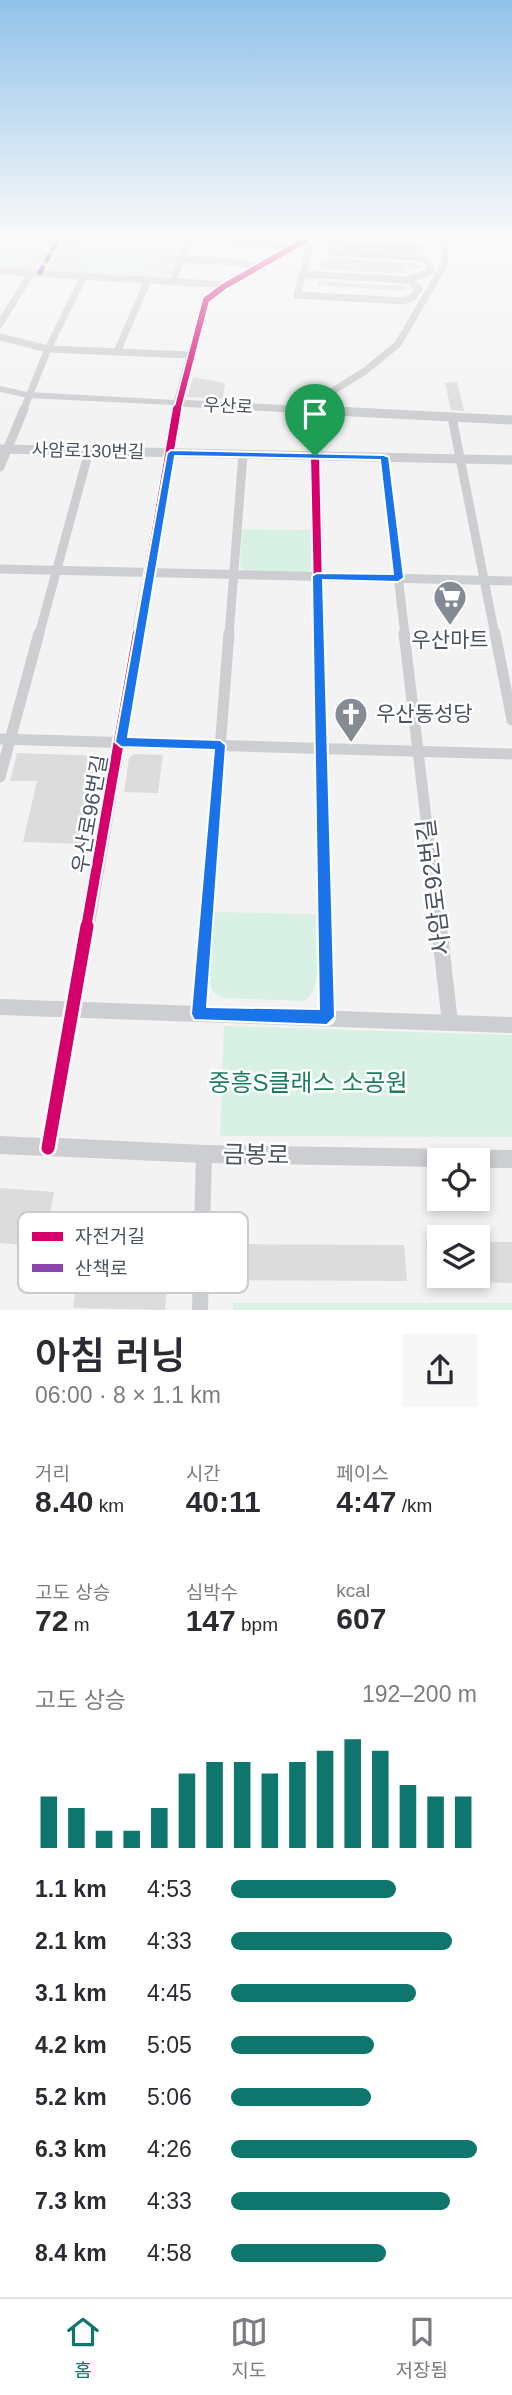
<!DOCTYPE html>
<html lang="ko">
<meta charset="utf-8">
<style>
:root{--surface:#fff;--page:#f7f7f7;--text:#2b2b33;--muted:#7c7c81;--line:#e1e1e2;--accent:#0f766e}
body{margin:0;font-family:Helvetica,"Noto Sans KR",sans-serif;background:var(--page);color:var(--text);height:100vh;display:flex;flex-direction:column;font-size:26px;white-space:nowrap}
*{box-sizing:border-box;margin:0}
p{font-size:23px;color:var(--muted)}
.icon{flex:none;width:38px;height:38px;fill:none;stroke:currentColor;stroke-width:2;stroke-linecap:round;stroke-linejoin:round}
.map{position:relative;height:1310px;overflow:hidden}
.details{display:flex;flex-direction:column;background:var(--surface);flex:1}
.details>*{flex:none}
.tools{position:absolute;left:427px;top:1148px;display:grid;gap:14px}
.tools a{display:grid;place-items:center;width:63px;height:63px;border-radius:0px;background:var(--surface);box-shadow:0 4px 10px #0003;font-size:35px}
.pin{position:absolute;display:grid;place-items:center;width:60px;height:60px;color:#fff;margin:-72px -30px;border-radius:50% 50% 50% 0;rotate:-45deg;box-shadow:0 0 7px #0007}
.pin .icon{rotate:45deg}
.round{display:grid;place-items:center;flex:none;width:74px;height:74px;border-radius:0px;background:var(--page)}
.headline{display:flex;align-items:center;justify-content:space-between;height:119px;padding:0 35px}
h1{font-size:38px;font-weight:600;line-height:52px}
.figures{display:grid;grid-template-columns:repeat(3,1fr);gap:10px;height:119px;padding:7px 35px}
.figures div{display:grid;align-content:center}
.figures b{font-size:30px;font-weight:600}
.figures small{font-size:19px;font-weight:400}
.figures p{font-size:19px}
.chart{height:196px;padding:14px 35px}
.chart p{display:flex;justify-content:space-between}
.chart svg{width:100%;height:126px;margin-top:7px;stroke:var(--accent);stroke-width:6}
ul{padding:0 35px;list-style:none;font-size:23px}
li{display:grid;grid-template-columns:112px 84px 1fr;align-items:center;height:52px}
li i{height:18px;border-radius:9px;background:var(--accent)}
.menu{display:flex;justify-content:space-around;align-items:center;height:98px;border-top:2px solid var(--line);background:var(--surface);font-size:19px;color:var(--muted)}
.menu a{display:grid;justify-items:center;gap:4px}
.menu .current{color:var(--accent)}
.map>svg:first-child{display:block}
.education{fill:#e4e3e3}
.green{fill:#d9f1e5}
.building{fill:#dcdcdd}
.lines{fill:none;stroke-linecap:round;stroke-linejoin:round}
.pedestrian{stroke:#cdced1;stroke-width:5}
.minor-far3{stroke:#cdced1;stroke-width:7}
.minor-far2{stroke:#cdced1;stroke-width:9}
.minor-far1{stroke:#cdced1;stroke-width:11}
.minor{stroke:#cdced1;stroke-width:16}
.tertiary{fill:#cdced1;fill-rule:evenodd}
.quiet{stroke:#8e44ad;stroke-width:4.5;stroke-dasharray:9 4.5;stroke-linecap:butt}
.cycleway-far3-casing{stroke:#fff;stroke-width:9}
.cycleway-far2-casing{stroke:#fff;stroke-width:11}
.cycleway-far1-casing{stroke:#fff;stroke-width:14}
.cycleway-casing{stroke:#fff;stroke-width:18}
.cycleway-far3{stroke:#d6006c;stroke-width:6}
.cycleway-far2{stroke:#d6006c;stroke-width:8}
.cycleway-far1{stroke:#d6006c;stroke-width:10}
.cycleway{stroke:#d6006c;stroke-width:13}
.route{fill:#1a73e8;stroke:#fff;stroke-width:2;fill-rule:evenodd}
.labels{text-anchor:middle;stroke-width:5;stroke-linejoin:round;paint-order:stroke}
.far-street-label{font-size:18px;fill:#4a535f;stroke:#fff}
.poi-label{font-size:21px;fill:#4a535f;stroke:#fff}
.street-label{font-size:21px;fill:#4a535f;stroke:#fff}
.near-street-label{font-size:24px;fill:#4a535f;stroke:#fff}
.near-park-label{font-size:24px;fill:#1b805a;stroke:#fff}
.key{fill:#fff;stroke:#c9cbcf;stroke-width:2}
.key-label{font-size:19px;fill:#4a535f}
</style>
<div class="map">
<svg width="512" height="1310" viewBox="0 0 512 1310">
<rect width="100%" height="100%" fill="#f3f3f3"/>
<g class="education">
<path d="M0,238H56L37,270L0,268Z"/>
<path d="M63,238H185L172,275L156,276L51,270L46,267Z"/>
</g>
<g class="green">
<path d="M0,240L39,242L22,268L0,267Z"/>
<path d="M90,243L161,246L148,273L74,270L76,266H81L78,264Z"/>
<path d="M242,529L311,530V569L306,572L245,570L240,566Z"/>
<path d="M214,912L315,914C316,936 325,990 304,1001L222,998L213,992L209,980Z"/>
<path d="M224,1026L512,1035V1137L220,1136Z"/>
<rect x="233" y="1303" width="279" height="7"/>
</g>
<g class="building">
<path d="M64,238H86L73,264L52,263Z"/>
<path d="M322,258L414,263L422,268H406V274L320,269Z"/>
<path d="M318,281L406,286V291L317,285Z"/>
<path d="M193,377L225,383L223,399L187,397Z"/>
<path d="M457,382L461,398L464,411L451,410L445,383Z"/>
<path d="M17,753L101,756L85,844L23,842L37,781H10Z"/>
<path d="M134,754L163,755L158,793L124,792L129,758Z"/>
<path d="M0,1188L54,1192L44,1247L0,1243Z"/>
<path d="M426,1242H439V1282H430Z"/>
<path d="M478,1242H512V1283L478,1282Z"/>
<path d="M230,1244L404,1245L407,1281L230,1280Z"/>
<path d="M80,1261L169,1264L165,1310L73,1308Z"/>
</g>
<g class="lines">
<path class="pedestrian" d="M39,274L59,238"/>
<g class="minor-far3">
<path d="M321,238L345,246L422,249"/>
<path d="M189,239L271,244L292,251"/>
<path d="M306,241L309,251L297,295L404,301L413,297L419,289L409,280"/>
<path d="M181,259L237,262L262,269"/>
<path d="M0,271L228,285"/>
<path d="M302,274L409,280L431,271L427,261L415,257L330,252L332,244"/>
<path d="M173,282L189,238"/>
<path d="M0,324L31,273"/>
<path d="M0,337L48,349L190,355"/>
<path d="M117,352L148,280"/>
<path d="M178,403L330,411"/>
<path d="M304,409L365,371L398,344L444,265L447,238"/>
<path d="M23,411L48,349L84,276"/>
</g>
<g class="minor-far2">
<path d="M296,409L512,420"/>
<path d="M314,410L319,635"/>
<path d="M452,417L495,635"/>
<path d="M0,449L512,460"/>
<path d="M384,458L405,635"/>
<path d="M0,467L24,409"/>
<path d="M0,569L512,581"/>
<path d="M39,635L89,451"/>
<path d="M229,635L243,454"/>
</g>
<g class="minor-far1">
<path d="M319,633L325,928"/>
<path d="M404,633L439,928"/>
<path d="M495,633L512,720"/>
<path d="M0,739L512,754"/>
<path d="M0,777L39,633"/>
<path d="M206,928L229,633"/>
</g>
<g class="minor">
<path d="M325,926L327,1017"/>
<path d="M439,926L450,1023"/>
<path d="M0,1007L512,1025"/>
<path d="M199,1014L206,926"/>
<path d="M200,1310L204,1154"/>
</g>
<path class="tertiary" d="M304,238H312L287,256L225,288L210,301L183,403L59,1138L204,1145L512,1150V1168H478V1160H439V1167L204,1163L0,1154V1136L41,1138L173,405L28,398L0,392V386L28,392L174,400L203,298L220,285L282,253Z"/>
<path class="quiet" d="M39,274L59,238"/>
<defs>
<path id="cycleway-far3" d="M177,411L206,300L223,287L309,238"/>
<g id="cycleway-far2">
<path d="M314,410L319,635"/>
<path d="M138,635L177,409"/>
</g>
<g id="cycleway-far1">
<path d="M319,633L325,928"/>
<path d="M86,928L138,633"/>
</g>
<g id="cycleway">
<path d="M325,926L327,1017"/>
<path d="M48,1148L87,926"/>
</g>
</defs>
<use href="#cycleway-far3" class="cycleway-far3-casing"/>
<use href="#cycleway-far2" class="cycleway-far2-casing"/>
<use href="#cycleway-far1" class="cycleway-far1-casing"/>
<use href="#cycleway" class="cycleway-casing"/>
<use href="#cycleway-far3" class="cycleway-far3"/>
<use href="#cycleway-far2" class="cycleway-far2"/>
<use href="#cycleway-far1" class="cycleway-far1"/>
<use href="#cycleway" class="cycleway"/>
</g>
<linearGradient id="sky" x2="0" y2="1"><stop stop-color="#91c2ea"/><stop offset="0.56" stop-color="#fafafa"/><stop offset="1" stop-color="#fafafa" stop-opacity="0"/></linearGradient>
<rect width="512" height="422" fill="url(#sky)"/>
<path class="route" d="M171,450L384,455L389,457L404,578L398,582L323,580L335,1017L327,1025L194,1020L191,1014L214,750L121,747L115,742L167,453ZM175,456L380,460L393,574L317,573L312,576L319,1009L207,1007L226,745L220,740L128,737Z"/>
<defs>
<symbol id="supermarket-pin" viewBox="-11 -11 22 30"><path d="M0 17L-7.5 6A9.5 9.5 0 1 1 7.5 6Z" fill="#858b93" stroke="#fff"/><path d="M-6-5.5h2.5l.6 2H6L4.5 2H-2.5L-4.4-4H-6ZM-1.5 3.2a1.3 1.3 0 1 0 .1 0ZM3 3.2a1.3 1.3 0 1 0 .1 0Z" fill="#fff"/></symbol>
<symbol id="church-pin" viewBox="-11 -11 22 30"><path d="M0 17L-7.5 6A9.5 9.5 0 1 1 7.5 6Z" fill="#858b93" stroke="#fff"/><path d="M-1.2-6h2.4v3.5h3.3v2.4h-3.3V6h-2.4V-.1h-3.3v-2.4h3.3Z" fill="#fff"/></symbol>
</defs>
<g fill-rule="evenodd">
<use href="#supermarket-pin" x="431" y="578" width="38" height="52"/>
<use href="#church-pin" x="332" y="695" width="38" height="52"/>
</g>
<g class="labels">
<g class="far-street-label">
<text transform="translate(228 406) rotate(3)" y="6">우산로</text>
<text transform="translate(88 451) rotate(1)" y="6">사암로130번길</text>
</g>
<g class="poi-label">
<text x="450" y="647">우산마트</text>
<text x="376" y="721" text-anchor="start">우산동성당</text>
</g>
<g class="street-label">
<text transform="translate(90 814) rotate(-80)" y="7">우산로96번길</text>
</g>
<g class="near-street-label">
<text transform="translate(434 887) rotate(-97)" y="8">사암로92번길</text>
<text transform="translate(256 1155) rotate(1)" y="8">금봉로</text>
</g>
<g class="near-park-label">
<text x="308" y="1091">중흥S클래스 소공원</text>
</g>
</g>
<rect x="18" y="1212" width="230" height="81" rx="10" class="key"/>
<rect x="32" y="1232" width="31" height="9" fill="#d6006c"/>
<rect x="32" y="1264" width="31" height="8" fill="#8e44ad"/>
<g class="key-label">
<text x="75" y="1243">자전거길</text>
<text x="75" y="1275">산책로</text>
</g>
</svg>
<div class="tools">
<a><svg class="icon" aria-label="locate" viewBox="0 0 24 24"><circle cx="12" cy="12" r="6"/><path d="M12 2v4M12 18v4M2 12h4M18 12h4"/></svg></a>
<a><svg class="icon" aria-label="layers" viewBox="0 0 24 24"><path d="M12 4l9 5-9 5-9-5zM3 14l9 5 9-5"/></svg></a>
</div>
<div class="pin" style="left:315px;top:456px;background:#1e9e55"><svg class="icon" aria-label="arrive" viewBox="0 0 24 24"><path d="M6 21V4h12l-3 4 3 4H6"/></svg></div>
</div>
<section class="details">
<div class="headline"><div><h1>아침 러닝</h1><p>06:00 · 8 × 1.1 km</p></div><a class="round"><svg class="icon" aria-label="share" viewBox="0 0 24 24"><path d="M12 15V3M7 8l5-5 5 5M5 13v7h14v-7"/></svg></a></div>
<div class="figures">
<div><p>거리</p><b>8.40<small> km</small></b></div>
<div><p>시간</p><b>40:11</b></div>
<div><p>페이스</p><b>4:47<small> /km</small></b></div>
</div>
<div class="figures">
<div><p>고도 상승</p><b>72<small> m</small></b></div>
<div><p>심박수</p><b>147<small> bpm</small></b></div>
<div><p>kcal</p><b>607</b></div>
</div>
<div class="chart"><p><span>고도 상승</span>192–200 m</p>
<svg viewBox="0 0 160 44" preserveAspectRatio="none"><path d="M5 44V26M15 44V30M25 44V38M35 44V38M45 44V30M55 44V18M65 44V14M75 44V14M85 44V18M95 44V14M105 44V10M115 44V6M125 44V10M135 44V22M145 44V26M155 44V26"/></svg>
</div>
<ul>
<li><b>1.1 km</b>4:53<i style="width:67%"></i></li>
<li><b>2.1 km</b>4:33<i style="width:90%"></i></li>
<li><b>3.1 km</b>4:45<i style="width:75%"></i></li>
<li><b>4.2 km</b>5:05<i style="width:58%"></i></li>
<li><b>5.2 km</b>5:06<i style="width:57%"></i></li>
<li><b>6.3 km</b>4:26<i style="width:100%"></i></li>
<li><b>7.3 km</b>4:33<i style="width:89%"></i></li>
<li><b>8.4 km</b>4:58<i style="width:63%"></i></li>
</ul>
</section>
<nav class="menu">
<a class="current"><svg class="icon" aria-label="home" viewBox="0 0 24 24"><path d="M3 11l9-7 9 7M6 9v11h12V9"/></svg>홈</a>
<a><svg class="icon" aria-label="map" viewBox="0 0 24 24"><path d="M3 6l6-2 6 2 6-2v14l-6 2-6-2-6 2zM9 4v14M15 6v14"/></svg>지도</a>
<a><svg class="icon" aria-label="saved" viewBox="0 0 24 24"><path d="M7 4h10v16l-5-4-5 4z"/></svg>저장됨</a>
</nav>
